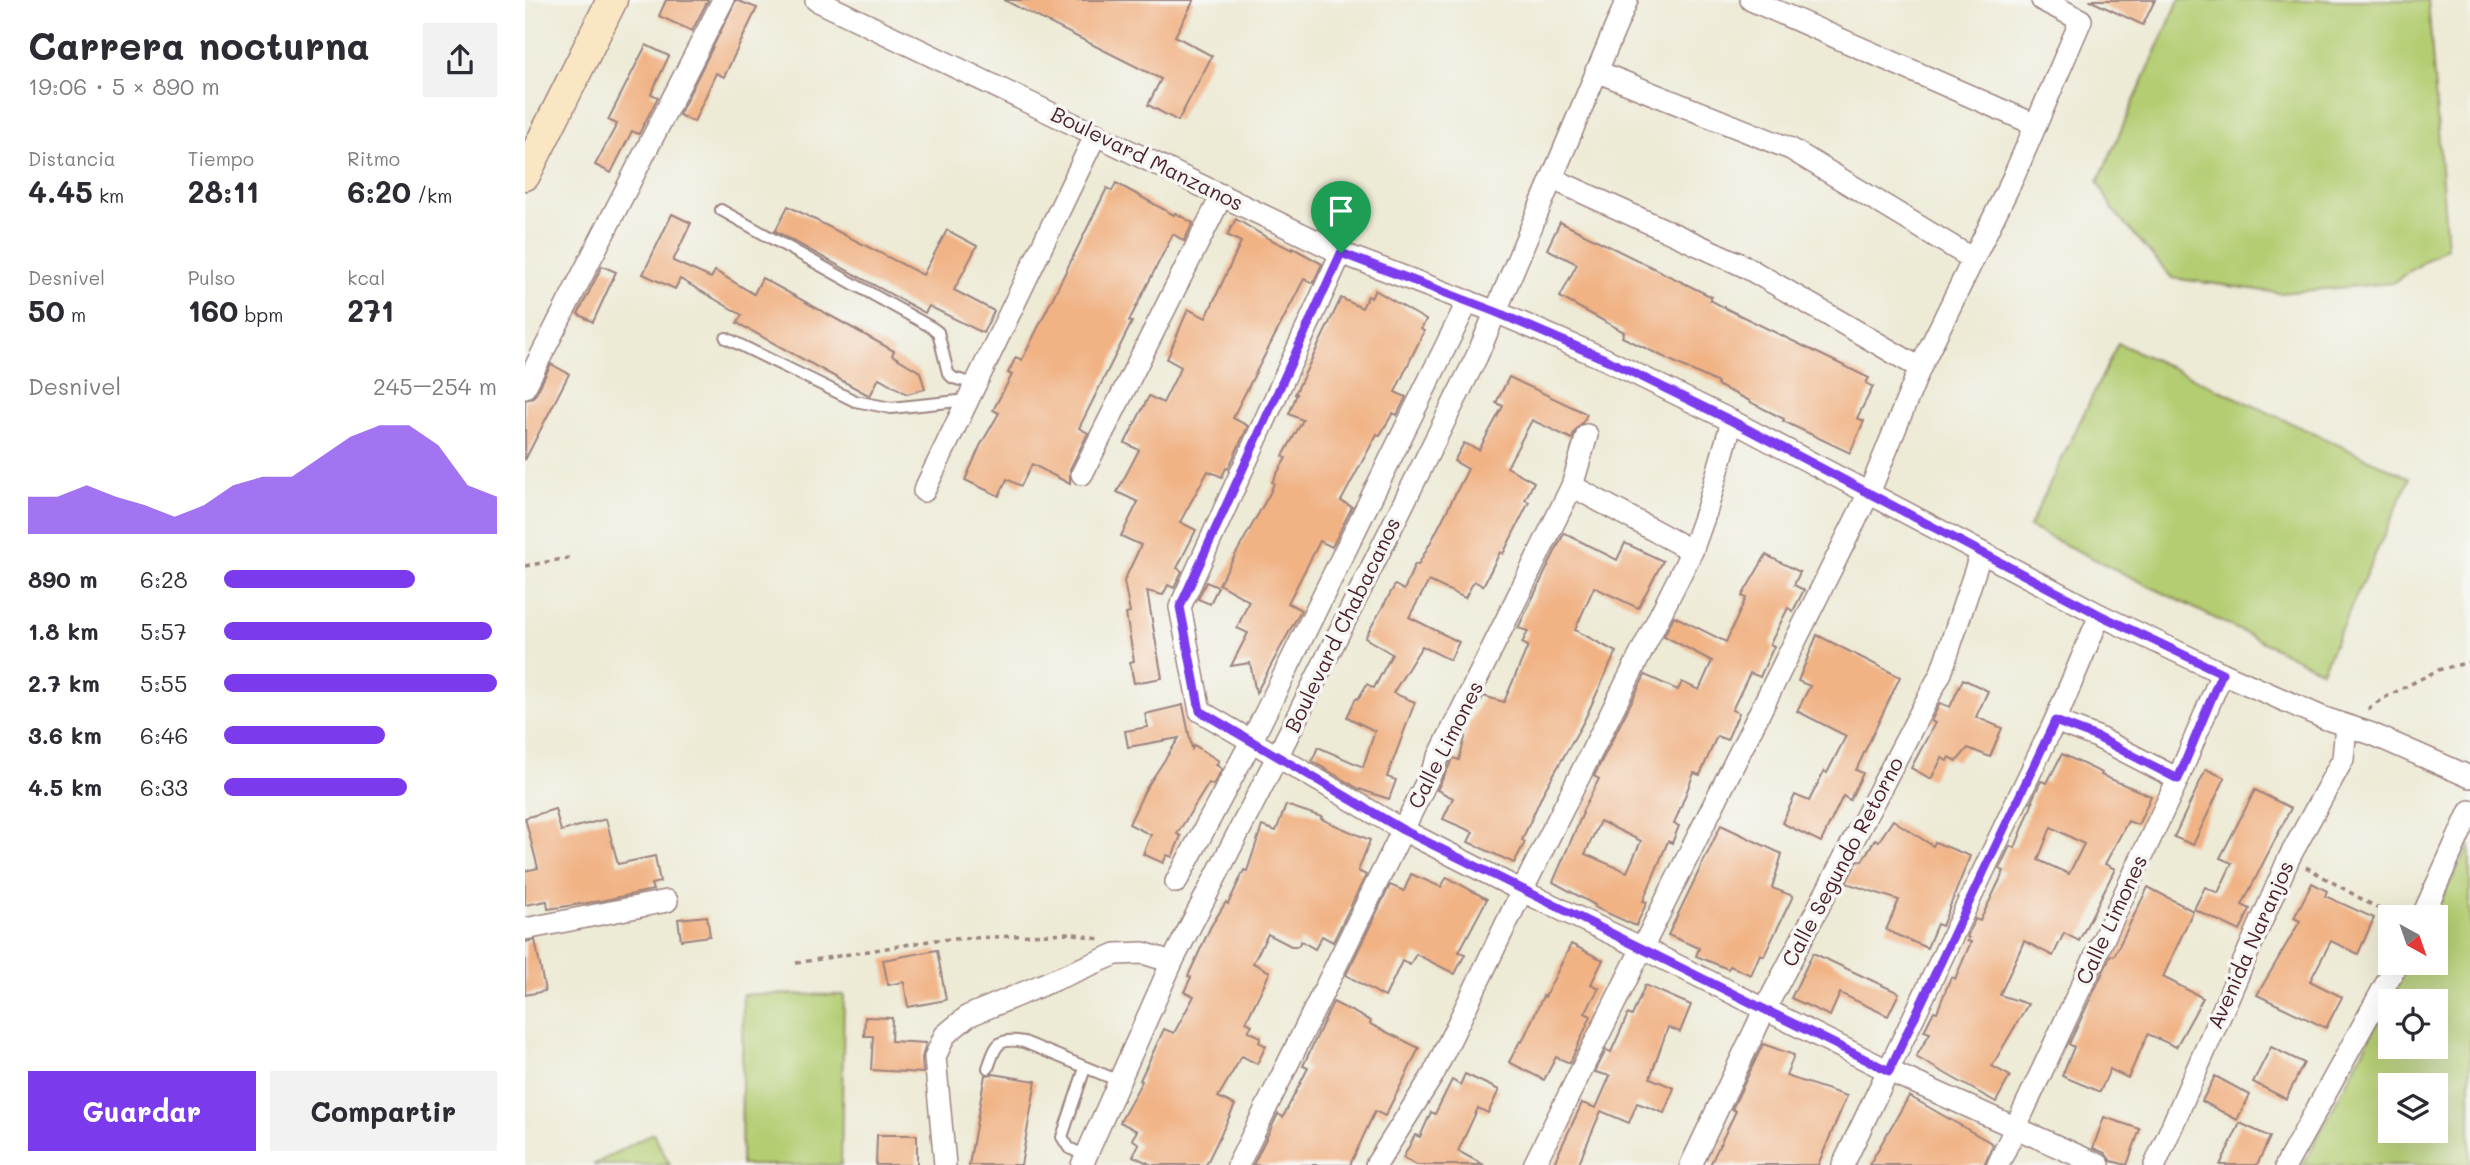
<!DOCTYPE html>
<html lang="es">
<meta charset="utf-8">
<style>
:root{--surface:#fff;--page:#f2f2f3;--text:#2b2b33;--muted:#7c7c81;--accent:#7c3aed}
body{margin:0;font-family:Mali,sans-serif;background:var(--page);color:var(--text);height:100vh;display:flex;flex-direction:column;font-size:26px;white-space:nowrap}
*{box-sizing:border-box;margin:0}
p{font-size:23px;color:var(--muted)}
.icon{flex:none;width:38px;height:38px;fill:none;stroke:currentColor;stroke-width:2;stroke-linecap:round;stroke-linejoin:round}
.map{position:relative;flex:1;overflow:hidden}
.side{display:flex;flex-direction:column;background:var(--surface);width:525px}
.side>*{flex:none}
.needle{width:46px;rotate:140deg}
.controls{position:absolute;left:1853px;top:905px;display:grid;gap:14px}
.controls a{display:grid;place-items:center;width:70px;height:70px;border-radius:0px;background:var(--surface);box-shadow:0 7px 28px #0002;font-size:35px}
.pin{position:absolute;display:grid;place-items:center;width:60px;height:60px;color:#fff;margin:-72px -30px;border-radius:50% 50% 50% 0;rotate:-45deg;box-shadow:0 0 7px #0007}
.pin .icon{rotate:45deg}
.round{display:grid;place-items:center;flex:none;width:74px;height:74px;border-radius:0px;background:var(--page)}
.overview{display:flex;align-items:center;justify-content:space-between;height:119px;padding:0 28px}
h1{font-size:38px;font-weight:800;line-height:52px}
.metrics{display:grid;grid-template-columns:repeat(3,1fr);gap:10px;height:119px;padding:7px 28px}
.metrics div{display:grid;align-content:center}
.metrics b{font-size:30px;font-weight:800}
.metrics small{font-size:19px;font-weight:400}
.metrics p{font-size:19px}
.chart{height:196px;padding:14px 28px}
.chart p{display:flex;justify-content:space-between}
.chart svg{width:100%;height:126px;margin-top:7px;fill:var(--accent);opacity:.7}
.cta{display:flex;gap:14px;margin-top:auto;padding:14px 28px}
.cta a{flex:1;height:80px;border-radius:0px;background:var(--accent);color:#fff;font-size:28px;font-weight:800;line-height:80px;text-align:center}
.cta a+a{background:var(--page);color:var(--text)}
ul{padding:0 28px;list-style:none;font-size:23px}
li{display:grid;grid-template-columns:112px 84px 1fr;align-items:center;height:52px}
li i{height:18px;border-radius:9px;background:var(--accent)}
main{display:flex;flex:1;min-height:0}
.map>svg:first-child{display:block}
.green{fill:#b4cd72;stroke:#7f764e;stroke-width:2;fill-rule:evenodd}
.building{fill:#f1b284;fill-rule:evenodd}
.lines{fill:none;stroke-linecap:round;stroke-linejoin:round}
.lane-casing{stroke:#9c8480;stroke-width:14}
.street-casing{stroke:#9c8480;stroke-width:24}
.secondary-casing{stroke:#9c8480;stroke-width:33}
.path{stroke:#9c8480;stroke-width:3.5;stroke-dasharray:5 5;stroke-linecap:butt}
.lane{stroke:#fff;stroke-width:10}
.street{stroke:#fff;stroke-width:21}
.secondary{stroke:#fbe6c4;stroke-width:30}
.route-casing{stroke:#fff;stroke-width:14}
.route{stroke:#7c3aed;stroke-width:9}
.labels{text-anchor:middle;stroke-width:7;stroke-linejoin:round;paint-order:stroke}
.street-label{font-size:21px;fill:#4a1f2b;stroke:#f6f6f2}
</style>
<main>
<section class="side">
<div class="overview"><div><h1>Carrera nocturna</h1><p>19:06 · 5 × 890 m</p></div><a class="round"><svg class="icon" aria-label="share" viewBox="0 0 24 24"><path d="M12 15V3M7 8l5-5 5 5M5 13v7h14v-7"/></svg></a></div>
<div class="metrics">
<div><p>Distancia</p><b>4.45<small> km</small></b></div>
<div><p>Tiempo</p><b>28:11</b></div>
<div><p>Ritmo</p><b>6:20<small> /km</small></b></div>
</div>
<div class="metrics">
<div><p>Desnivel</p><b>50<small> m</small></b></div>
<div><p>Pulso</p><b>160<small> bpm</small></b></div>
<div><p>kcal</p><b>271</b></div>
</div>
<div class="chart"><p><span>Desnivel</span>245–254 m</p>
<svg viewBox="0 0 160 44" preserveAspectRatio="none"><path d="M0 44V31L10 31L20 27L30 31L40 34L50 38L60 34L70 27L80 24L90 24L100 17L110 10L120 6L130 6L140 13L150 27L160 31V44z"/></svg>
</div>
<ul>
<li><b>890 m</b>6:28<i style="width:70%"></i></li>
<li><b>1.8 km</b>5:57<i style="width:98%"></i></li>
<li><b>2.7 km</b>5:55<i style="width:100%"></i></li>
<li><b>3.6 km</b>6:46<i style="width:59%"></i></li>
<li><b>4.5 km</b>6:33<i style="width:67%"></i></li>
</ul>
<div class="cta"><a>Guardar</a><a>Compartir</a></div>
</section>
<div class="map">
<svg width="1945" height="1165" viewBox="0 0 1945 1165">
<rect width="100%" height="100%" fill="#f6f6f2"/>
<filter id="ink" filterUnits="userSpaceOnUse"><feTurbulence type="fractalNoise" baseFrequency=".0143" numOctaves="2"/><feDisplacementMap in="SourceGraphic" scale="14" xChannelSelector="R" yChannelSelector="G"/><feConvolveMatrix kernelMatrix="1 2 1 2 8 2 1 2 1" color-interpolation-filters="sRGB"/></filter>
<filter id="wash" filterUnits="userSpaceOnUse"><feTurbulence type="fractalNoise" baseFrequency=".00686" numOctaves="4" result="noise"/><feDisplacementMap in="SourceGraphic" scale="28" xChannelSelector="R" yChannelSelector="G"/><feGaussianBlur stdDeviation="1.57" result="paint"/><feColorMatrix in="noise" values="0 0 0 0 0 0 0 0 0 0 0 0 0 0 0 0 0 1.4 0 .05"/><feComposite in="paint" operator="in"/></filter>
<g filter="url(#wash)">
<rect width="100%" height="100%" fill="#edead5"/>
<g class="green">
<path d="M1654,0H1903L1922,247L1867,283L1755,293L1647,278L1588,210L1573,182Z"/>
<path d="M1593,343L1885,478L1797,671L1504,527Z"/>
<path d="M1945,845V1165H1778L1884,963L1911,962V917H1907ZM1866,1001H1911V1046H1866ZM1866,1085H1911V1130H1866Z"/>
<path d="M218,994L319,995L316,1165H216Z"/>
<path d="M128,1133L145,1165H68Z"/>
</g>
<g id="blocks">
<g class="building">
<path d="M141,0H183L167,31L134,16Z"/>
<path d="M211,0L232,8L199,77L191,73L169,122L154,115Z"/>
<path d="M479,0H669L650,36L687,56L653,121L623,105L636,79Z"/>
<path d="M1564,0H1630L1618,25Z"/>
<path d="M121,45L144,56L126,94L133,97L114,134L107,131L86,173L70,165L92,124L83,120Z"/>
<path d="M591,183L649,215L650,213L668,223L659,241L648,234L604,321L607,322L554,428L563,433L545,469V484L507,464L496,486L482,479L474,496L440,480L455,446L474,413L468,410L487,375L483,373L491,357L497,360L582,188L587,191Z"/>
<path d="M263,206L398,275L422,230L452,246L429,290L469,311L458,333L404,306L400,313L250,231Z"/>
<path d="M147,214L166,223L148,261L186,278L190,271L229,294L237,278L369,351L367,355L395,372L400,389L382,394L354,378L345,396L212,323L217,315L155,279L150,289L118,274Z"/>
<path d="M711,219L741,237L767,250L768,248L797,264L788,283L779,279L712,409L708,418L723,426L703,469L701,468L697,477L683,471L655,522L671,530L652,568L657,571L649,588L643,585L638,595L622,591L637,678L609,683L605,662L609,661L601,614L605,613L599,581L616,545L596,536L613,502L592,492L614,450L600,443L624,396L638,403L656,367L642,359L663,309L681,318L692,294L716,242L702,235Z"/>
<path d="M1035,222L1187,297L1185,300L1204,310L1344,378L1341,383L1348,387L1332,418L1339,421L1325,453L1258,421L1259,419L1225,402V401L1192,385L1193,383L1097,337L1099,332L1035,297L1052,264L1022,249Z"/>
<path d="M77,266L91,272L68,322L53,314Z"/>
<path d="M850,290L901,320L896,329L899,331L870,392L881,397L872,415L868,413L855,435L852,434L816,501L827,507L807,547L795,541L763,603L776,610L731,693L725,663L706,666L723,633L712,628L724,601L694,584L745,493L749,483L747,482L761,458L758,456L778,420L764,414L772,394H770L816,298L837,308L843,296L846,298Z"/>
<path d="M26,364L44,374L0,460V400L7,398L11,394Z"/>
<path d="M984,377L1062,414L1058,422L1050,431L1047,439L1007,420L982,467L1009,482L1000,500L1004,502L978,554L975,552L958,586L949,581L940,598L904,581L884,617L934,642L925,660L897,646L868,693L890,702L862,777L871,780L864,799L834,789L787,761L793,747L838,767L850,731L822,717L831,698L833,699L842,684L849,688L867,654L840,638L870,585L879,590L890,564L893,565L908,538L943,469L929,461L939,443L954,450L978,406L971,403Z"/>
<path d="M1039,533L1092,560L1100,543L1138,561L1113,608L1069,587L1050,630L1091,652L1059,721L1018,793L997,840L1000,842L989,863L943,842L948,832L918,819L928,798L912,790L928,758L934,760L943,727L958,696L979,702L1003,646L997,643L1003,631L993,628Z"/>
<path d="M1241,555L1275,572L1269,585L1279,590L1268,611L1263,608L1245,644L1249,646L1235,677L1225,673L1207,710L1214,713L1202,740L1192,736L1175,775L1169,773L1149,824L1154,826L1147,843L1143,841L1118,901L1122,902L1111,926L1069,907L1070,905L1028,882L1058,813L1057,812L1074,779L1069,776L1120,675L1153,690L1157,682L1174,690L1187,661L1139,636L1149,616L1201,642L1221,598L1217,596ZM1075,821L1116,841L1102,872L1060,854Z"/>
<path d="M681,582L693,587L685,604L673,599Z"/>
<path d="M1292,635L1375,677L1331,770L1338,773L1325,800L1318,796L1296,842L1257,823L1270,795L1284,801L1299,771L1302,773L1321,736L1272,711L1285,686L1273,681Z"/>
<path d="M1438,679L1463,691L1451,717L1477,728L1465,757L1443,748L1432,761L1424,757L1422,761L1417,758L1406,779L1386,768L1410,723L1406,721L1415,703L1425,707Z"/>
<path d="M658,705L667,749L669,745L694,761L691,765L697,769L688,785L684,783L652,834L656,836L647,857L642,855L638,863L618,854L626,835L604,824L620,790L654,738L603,747L600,731L623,727L620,714Z"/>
<path d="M1537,754L1577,773L1576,775L1626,796L1613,825L1603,821L1580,864L1590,869L1554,941L1539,933L1528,956L1499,941L1475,995L1503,1004L1467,1066L1485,1076L1471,1102L1391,1057L1405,1033L1399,1031L1409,1011L1412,1012L1426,977L1430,979L1446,942L1442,941L1444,938L1442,937L1450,919L1455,921L1479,871L1474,869L1485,846L1490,848L1508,802H1506L1516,781L1522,783ZM1526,827L1559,844L1544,874L1513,860Z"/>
<path d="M1681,769L1700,778L1668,845L1649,837Z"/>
<path d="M1730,790L1766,808L1717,905L1725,909L1715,931L1669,909L1680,887L1693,893L1707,863L1695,858Z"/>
<path d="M761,805L797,817L796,819L845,840L833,871L841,875L808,942L797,936L790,949L776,941L773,946H766L743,934L728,963L745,972L721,1022L727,1025L723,1031L736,1037L734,1042L741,1046L732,1064L717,1056L693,1097L710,1105L681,1165H627L608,1156L614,1144L607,1139L612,1131L595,1122L617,1081L615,1080L639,1029L649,1033L669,996L659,992L666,977L663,976L686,926L701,902L703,904L719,870L722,871L737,826L751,831Z"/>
<path d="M30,809L36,831L81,819L93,864L130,856L135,882L126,884L128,890L75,901L23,909L22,901L0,905V871L13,868L0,818Z"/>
<path d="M1368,820L1408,846L1410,842L1445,856L1417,926L1412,924L1402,948L1361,930L1374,900L1321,883L1333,860L1337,861L1350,839L1354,841Z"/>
<path d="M1196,825L1257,854L1247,888L1268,896L1239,956L1235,954L1226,975L1205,966L1203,969L1171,956L1174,948L1143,935Z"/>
<path d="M886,874L916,887L922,877L962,899L934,952L940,954L930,974L891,954L885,965L877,961L860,997L821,975L865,885L879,891Z"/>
<path d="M1787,883L1802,891L1800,896L1849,918L1833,954L1806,941L1785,981L1817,997L1801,1028L1732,995L1775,921L1769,918Z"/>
<path d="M1623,887L1668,911L1638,977L1678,998L1651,1047L1623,1034L1603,1078L1585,1069L1575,1092L1537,1076L1549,1047L1544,1044L1586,955L1589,956Z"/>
<path d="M182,916L185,936L156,940L153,919Z"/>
<path d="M10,940L20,991L0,995V942Z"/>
<path d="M1046,944L1078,960L1066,984L1074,988L1060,1013L1066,1016L1045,1063L1031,1057L1019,1080L984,1062L995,1041L997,1042L1018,996L1020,997Z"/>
<path d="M412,950L421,1000L383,1007L379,982L363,985L358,960Z"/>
<path d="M1288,953L1374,993L1363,1016L1315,993L1305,1016L1266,998Z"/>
<path d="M1120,985L1166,1005L1155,1032L1143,1027L1125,1078L1149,1088L1139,1113L1112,1103L1104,1123L1076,1111L1053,1165H1028L1057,1103L1071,1108L1085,1076L1070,1072L1081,1050L1086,1052L1103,1014L1107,1016Z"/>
<path d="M808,1002L846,1021L845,1024L894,1048L883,1071L860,1116L850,1111L825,1165H728L753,1114L758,1117L783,1068L778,1066Z"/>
<path d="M340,1017L367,1018L366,1041L401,1043L397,1058L398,1073L346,1070L348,1036H339Z"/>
<path d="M1238,1044L1269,1055L1261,1076L1322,1096L1293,1165H1185L1211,1111L1207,1109Z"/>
<path d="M1746,1047L1779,1063L1761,1099L1728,1082Z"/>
<path d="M468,1074L511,1081L496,1165H444L460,1075Z"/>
<path d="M940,1074L974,1090L963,1113L953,1108L933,1151L959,1165H892L878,1158L890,1135L895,1137L906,1112L910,1114L927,1080L935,1085Z"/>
<path d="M1690,1076L1725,1095L1712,1120L1677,1101Z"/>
<path d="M1384,1096L1468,1144L1459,1165H1344Z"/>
<path d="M1579,1117L1615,1129L1602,1165L1586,1161L1580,1153L1568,1148Z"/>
<path d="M1715,1123L1745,1137L1732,1165H1695Z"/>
<path d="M352,1135H392V1165H351Z"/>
</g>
</g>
</g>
<g filter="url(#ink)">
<use href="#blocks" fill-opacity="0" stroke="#9c8480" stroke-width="2"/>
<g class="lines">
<defs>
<g id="lane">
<path d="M196,210L406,327L413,332L423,373L428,378L450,384"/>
<path d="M201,338L330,401L366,408L443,400"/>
<path d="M463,1068C471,1045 472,1037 499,1042L594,1081"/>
<path d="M560,1068L537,1137L544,1148L561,1156"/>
</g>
<g id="street">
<path d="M291,0L816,253L971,312L1080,359L1207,421L1575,615L1697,673L1799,718L1847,734L1945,777"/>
<path d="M1226,0L1511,125"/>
<path d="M1071,71L1266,149L1448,259"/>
<path d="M1028,179L1219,266L1395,368"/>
<path d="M816,253L655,607L675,711L878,830L997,891L1117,948L1364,1071L1574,1165"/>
<path d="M0,387L198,0"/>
<path d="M557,474L697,195"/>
<path d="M1047,486L1167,551"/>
<path d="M399,491L571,134"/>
<path d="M1530,721L1572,737L1653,779"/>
<path d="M651,882L726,742L943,301"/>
<path d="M1897,917L1945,811"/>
<path d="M0,929L142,901"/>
<path d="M420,1165L410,1057L420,1035L443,1016L591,954L618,953L647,962"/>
<path d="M557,1165L647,962L752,757L952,356L1102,0"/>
<path d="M713,1165L1047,486L1062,435"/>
<path d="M851,1165L908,1075L997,891L1167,551L1182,509L1207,421"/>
<path d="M1009,1165L1344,493L1395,368L1488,178L1556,20L1517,0"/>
<path d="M1166,1165L1240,1009L1416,673L1456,553"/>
<path d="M1318,1165L1530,721L1575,615"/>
<path d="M1473,1165L1653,779L1697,673"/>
<path d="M1630,1165L1764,858L1818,759L1821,726"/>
<path d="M1761,1165L1873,962"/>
</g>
<path id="secondary" d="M0,175L87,0"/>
</defs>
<use href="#lane" class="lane-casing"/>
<use href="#street" class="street-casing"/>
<use href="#secondary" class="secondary-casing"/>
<g class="path">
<path d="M0,566L48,557"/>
<path d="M1843,709L1857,699L1913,670L1945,662"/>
<path d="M1781,867L1868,917"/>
<path d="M271,963L410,940L545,933L574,939"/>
</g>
<use href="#lane" class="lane"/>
<use href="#street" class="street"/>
<use href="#secondary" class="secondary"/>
</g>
</g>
<g class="lines" filter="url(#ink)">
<defs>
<path id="route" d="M816,253L971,312L1080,359L1207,421L1575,615L1697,673L1653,779L1572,737L1530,721L1364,1071L878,830L675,711L655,607Z"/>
</defs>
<use href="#route" class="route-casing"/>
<use href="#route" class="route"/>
</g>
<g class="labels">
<g class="street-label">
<text transform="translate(622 159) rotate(26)" y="7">Boulevard Manzanos</text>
<text transform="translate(818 625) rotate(-64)" y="7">Boulevard Chabacanos</text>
<text transform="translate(921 745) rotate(-63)" y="7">Calle Limones</text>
<text transform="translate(1318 862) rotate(-62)" y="7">Calle Segundo Retorno</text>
<text transform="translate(1587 920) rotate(-65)" y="7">Calle Limones</text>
<text transform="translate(1726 945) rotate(-66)" y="7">Avenida Naranjos</text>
</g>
</g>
</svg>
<div class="controls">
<a><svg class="needle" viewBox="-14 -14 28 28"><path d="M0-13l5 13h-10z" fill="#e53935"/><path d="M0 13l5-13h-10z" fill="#7c7c81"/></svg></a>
<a><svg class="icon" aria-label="locate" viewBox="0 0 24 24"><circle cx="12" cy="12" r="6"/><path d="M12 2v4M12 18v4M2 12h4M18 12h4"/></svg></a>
<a><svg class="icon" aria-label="layers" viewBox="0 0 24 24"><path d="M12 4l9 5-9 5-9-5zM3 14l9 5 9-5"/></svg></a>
</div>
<div class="pin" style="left:816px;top:253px;background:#1e9e55"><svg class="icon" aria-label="arrive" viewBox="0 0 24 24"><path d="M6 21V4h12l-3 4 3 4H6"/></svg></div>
</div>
</main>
